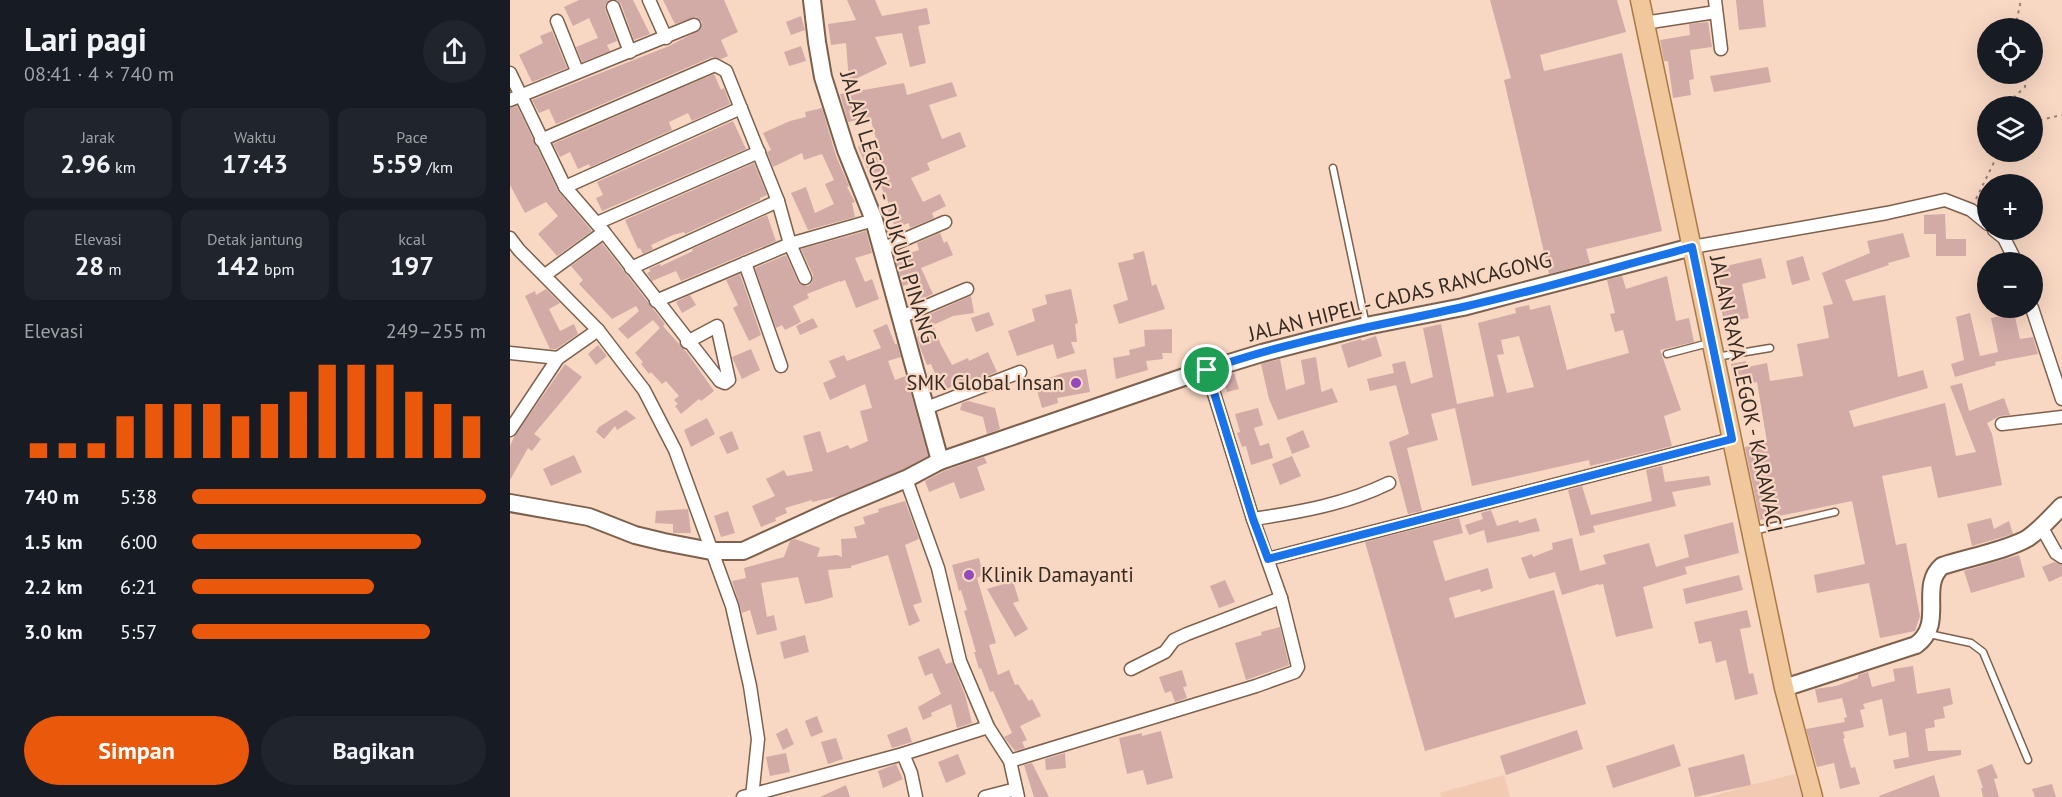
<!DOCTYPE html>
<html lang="id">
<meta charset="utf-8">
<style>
:root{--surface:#171b24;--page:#20242c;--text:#f1f3f6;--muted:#9ea1a6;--accent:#ea580c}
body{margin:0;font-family:"PT Sans",sans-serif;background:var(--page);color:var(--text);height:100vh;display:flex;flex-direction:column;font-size:22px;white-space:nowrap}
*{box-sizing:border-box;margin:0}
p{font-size:20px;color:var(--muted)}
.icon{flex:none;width:33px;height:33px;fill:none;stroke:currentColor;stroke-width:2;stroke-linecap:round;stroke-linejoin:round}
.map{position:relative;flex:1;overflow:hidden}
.side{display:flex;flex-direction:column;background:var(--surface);width:510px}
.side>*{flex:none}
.buttons{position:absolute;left:1467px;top:18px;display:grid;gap:12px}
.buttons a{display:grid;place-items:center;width:66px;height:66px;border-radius:50%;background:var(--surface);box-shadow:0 6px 24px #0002;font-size:30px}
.pin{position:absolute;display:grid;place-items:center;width:51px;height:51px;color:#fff;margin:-26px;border:3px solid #fff;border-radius:50%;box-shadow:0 2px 6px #0007}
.round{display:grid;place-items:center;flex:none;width:63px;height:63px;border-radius:32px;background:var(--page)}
.head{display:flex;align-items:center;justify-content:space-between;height:102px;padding:0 24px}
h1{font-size:33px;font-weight:700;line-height:45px}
.metrics{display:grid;grid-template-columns:repeat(3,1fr);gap:9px;height:102px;padding:6px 24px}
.metrics div{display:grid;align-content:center;border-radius:12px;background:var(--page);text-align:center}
.metrics b{font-size:26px;font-weight:700}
.metrics small{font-size:16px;font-weight:400}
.metrics p{font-size:16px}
.chart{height:168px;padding:12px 24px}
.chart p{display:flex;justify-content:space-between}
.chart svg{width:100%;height:108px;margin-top:6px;stroke:var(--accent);stroke-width:6}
.button{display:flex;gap:12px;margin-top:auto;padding:12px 24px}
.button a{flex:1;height:69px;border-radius:36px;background:var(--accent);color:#fff;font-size:24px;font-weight:700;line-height:69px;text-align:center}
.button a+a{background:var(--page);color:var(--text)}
ul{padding:0 24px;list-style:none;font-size:20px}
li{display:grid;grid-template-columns:96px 72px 1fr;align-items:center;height:45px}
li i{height:15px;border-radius:8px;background:var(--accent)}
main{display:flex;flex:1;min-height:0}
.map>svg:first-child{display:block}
.built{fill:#f1cab1}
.building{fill:#d2aba7;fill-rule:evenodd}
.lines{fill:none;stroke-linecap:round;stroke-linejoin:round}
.lane-casing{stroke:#7d614e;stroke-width:9}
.street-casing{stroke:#7d614e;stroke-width:15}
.secondary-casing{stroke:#7d614e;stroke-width:20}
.primary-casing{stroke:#aa7945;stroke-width:21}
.path{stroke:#978072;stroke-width:2;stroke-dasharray:3 4.5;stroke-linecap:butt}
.lane{stroke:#fff;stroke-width:6}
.street{stroke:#fff;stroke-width:12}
.secondary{stroke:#fff;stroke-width:16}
.primary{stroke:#f1c89b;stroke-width:18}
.route-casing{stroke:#fff;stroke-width:12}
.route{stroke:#1a73e8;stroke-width:8}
.poi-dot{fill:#9449bb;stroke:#f8d7c3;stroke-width:2}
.labels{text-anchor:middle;stroke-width:4.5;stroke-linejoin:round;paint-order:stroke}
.street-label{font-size:21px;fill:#362a22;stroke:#f8d7c3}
.poi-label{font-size:21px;fill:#362a22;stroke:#f8d7c3;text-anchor:end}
</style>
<main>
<section class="side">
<div class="head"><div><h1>Lari pagi</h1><p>08:41 · 4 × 740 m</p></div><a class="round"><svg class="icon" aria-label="share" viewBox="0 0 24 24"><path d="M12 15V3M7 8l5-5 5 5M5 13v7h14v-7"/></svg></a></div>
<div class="metrics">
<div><p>Jarak</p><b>2.96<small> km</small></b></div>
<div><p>Waktu</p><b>17:43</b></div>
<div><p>Pace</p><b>5:59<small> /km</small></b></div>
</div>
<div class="metrics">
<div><p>Elevasi</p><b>28<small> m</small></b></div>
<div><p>Detak jantung</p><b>142<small> bpm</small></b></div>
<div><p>kcal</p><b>197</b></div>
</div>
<div class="chart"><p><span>Elevasi</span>249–255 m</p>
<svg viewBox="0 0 160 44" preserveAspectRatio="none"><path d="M5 44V38M15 44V38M25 44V38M35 44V27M45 44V22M55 44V22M65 44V22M75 44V27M85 44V22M95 44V17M105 44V6M115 44V6M125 44V6M135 44V17M145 44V22M155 44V27"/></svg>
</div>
<ul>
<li><b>740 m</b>5:38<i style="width:100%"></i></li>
<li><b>1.5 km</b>6:00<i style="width:78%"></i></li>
<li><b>2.2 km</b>6:21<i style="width:62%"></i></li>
<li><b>3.0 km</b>5:57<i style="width:81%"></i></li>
</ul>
<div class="button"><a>Simpan</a><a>Bagikan</a></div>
</section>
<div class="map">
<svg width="1552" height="797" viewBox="0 0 1552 797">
<rect width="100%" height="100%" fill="#f8d7c3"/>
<g class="built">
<path d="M1285,774L1292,797H1200L1241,785Z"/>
<path d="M994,775L1000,797H932L930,793Z"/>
</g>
<g class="building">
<path d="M69,0H99L95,5V9L107,41L97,45L100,51L72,62L66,47L88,38L79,18L63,26L54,7Z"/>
<path d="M107,0H123L140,34L124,40L111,4Z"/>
<path d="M153,0H214L228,32L211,40L218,56L211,59L202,57L46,124L39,109L29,113L22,100L159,46L190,30L192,22L186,17L165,24Z"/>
<path d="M337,0H365L372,16L417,8L420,24L408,26L416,63L400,67L392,33L365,37L377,64L339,82L336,43L321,45L318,24L346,20Z"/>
<path d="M980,0H1107L1116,32L1030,55L1034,71L1112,53L1152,231L1076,249L1080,263L1039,274L994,80L1001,78Z"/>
<path d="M1226,0H1253L1256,27L1229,30Z"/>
<path d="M291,16L295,30L281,35L276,22Z"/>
<path d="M1198,22L1202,47L1180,50L1184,79L1179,80L1181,95L1163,98L1158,61H1154L1150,40L1180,35L1179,24Z"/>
<path d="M42,31L57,68L22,82L9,55L33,43L30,36Z"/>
<path d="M291,46L296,61L279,66L274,52Z"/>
<path d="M1258,67L1261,82L1204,92L1200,76Z"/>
<path d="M204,74L211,90L214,88L220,104L182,121L178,113L159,122L162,130L80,167L79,164L68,169L60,152L50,157L43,144Z"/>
<path d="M442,82L447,96L419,105L432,139L450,132L456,147L417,163L420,170L401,178L413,202L430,194L436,206L422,213L424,218L400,228L399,223L385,228L377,207L380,206L370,184L365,186L348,147L366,139L360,117L338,122L330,94L394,83L397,95Z"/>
<path d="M7,106L48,191L82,231L47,256L28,234L48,216L36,202L15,213L0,185V108Z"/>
<path d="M312,108L326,156L339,186L337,187L345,202L342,203L345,217L298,230L281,193L296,187L305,213L324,204L315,184L324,180L312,154L294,160L292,153L263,167L257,152L261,150L253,133L280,121L296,117L295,112Z"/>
<path d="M223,121L236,149L92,211L86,198L93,195L87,182Z"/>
<path d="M244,163L257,195L250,198V200L175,234L174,232L163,235L141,245L143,249L133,254L130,248L128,249L115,220Z"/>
<path d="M1435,214L1436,239H1456V256H1426V234H1414V215Z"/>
<path d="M257,215L266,241L171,281L166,271L142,281L137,273L141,271L139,269L150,264L151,266L183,251L182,249Z"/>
<path d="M356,231L362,253L345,258L355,282L362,279L369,299L346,308L335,280L330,282V281L297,294L299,298L283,306L291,322L275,330L272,325L266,328L245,268L276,255L288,282L294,286H298L302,282L303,275L291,249Z"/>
<path d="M430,233L434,243L437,241L443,255L411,268L423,294L409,300L402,283L393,286L385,258L409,250L407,243Z"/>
<path d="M1393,233L1400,257L1378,263L1379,265L1335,280L1343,301L1375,295L1388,377L1413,370L1418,388L1339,411L1344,427L1435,403L1446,456L1466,452L1440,386L1452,383L1459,411L1494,398L1500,415L1490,416L1477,423L1482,434L1492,485L1428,498L1421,466L1372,476L1386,545L1396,543L1410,616L1405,631L1370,638L1359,583L1307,593L1304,575L1355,564L1342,501L1250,520L1235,447L1257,442L1247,382L1241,383V379L1224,382L1221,364L1236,361L1237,367L1257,363L1260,381L1293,376L1287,344L1319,338L1313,306L1323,304L1312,273L1360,253L1357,241Z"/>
<path d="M92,243L155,324L153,326L178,354L204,391L191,401L189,399L171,414L165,406L168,404L164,400L169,396L156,381L152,384L141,372L139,374L131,364L133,362L125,353L150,328L143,320L118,339L108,329L129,311L126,306L102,319L69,284L73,280L61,266Z"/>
<path d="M634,251L642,286L646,284L655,309L609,324L603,305L618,300L608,263L624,259L623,254Z"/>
<path d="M1293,256L1300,280L1282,285L1276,261Z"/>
<path d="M1251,258L1256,278L1232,284L1239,318L1214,323L1210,302L1213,301L1207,268Z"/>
<path d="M230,274L251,335L239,341L223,308L228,305L216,280Z"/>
<path d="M1112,276L1116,289L1157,276L1166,321L1179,318L1184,342L1150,350L1171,410L1154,416L1162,446L1080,466L1079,460L962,486L945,408L921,414L928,440L897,448L912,511L898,514L879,442L899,434L886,385L860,391L857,379L884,373L882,364L895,361L901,384L923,377L913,328L931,324L947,404L984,396L968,323L1006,313L1005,308L1019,305L1020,310L1040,305L1057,370L1119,353L1113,330L1105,332L1100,314L1105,313L1097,280ZM1009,336L1024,387L997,393L987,355L994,354L991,340Z"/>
<path d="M36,289L50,303L39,309L50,331L64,324L68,334L46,349H40L15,296L25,291L26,295Z"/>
<path d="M561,289L568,323L565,324L567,342H561L565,353L547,359L543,344L507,356L498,331L525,321L522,309L537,304L535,295Z"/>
<path d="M180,295L186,305L172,313L166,302Z"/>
<path d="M461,296L464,313L443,316L423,325L431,345L442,365L458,358L459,361L478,352L487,372L468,379L467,377L458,381V379L437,389L431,374L426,376L421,364L417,365L411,350L407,337L414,334L408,319Z"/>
<path d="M479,312L484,325L466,332L461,318Z"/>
<path d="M1460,313L1470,356L1488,352L1481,318L1504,313L1510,339L1523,337L1528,354L1485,362L1486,365L1445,377L1441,364L1454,360L1446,317Z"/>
<path d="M303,318L308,327L290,335L286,326Z"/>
<path d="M377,324L385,344H387L391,357L378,361L385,380L396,376L418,456L392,470L329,496L302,502V500L275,508L277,513L265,518L266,521L251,527L242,506L265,496L256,479L274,470L277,476L303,471L293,436L310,431L317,453L338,445L340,449L358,441L350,411L362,408L355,384L320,400L313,383L326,377L319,361L334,355L337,361L371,348L363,330Z"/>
<path d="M662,329V353H652L653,359L636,361L638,370L606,379L603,358L620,355L619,350L635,346L634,330Z"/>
<path d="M866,336L872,356L838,368L831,345L851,339L852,341Z"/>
<path d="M88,345L97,356L86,365L78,354Z"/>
<path d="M241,349L250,370L232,379L222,357Z"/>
<path d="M806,357L811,390L812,392L822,388L828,402L768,420L759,399L751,364L770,359L776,390L795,384L791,360Z"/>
<path d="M55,364L72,377L24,434L31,439L22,451L18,448L0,480V446L4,437Z"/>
<path d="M576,369L580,392L547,398L548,403L532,408L525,383L553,373Z"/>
<path d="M724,373L729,389L717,392L712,376Z"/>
<path d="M458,401L485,408L490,429L477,434L473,417L450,410L452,403Z"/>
<path d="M748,408L753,425L744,428L750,446L759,443L763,458L741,465L736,446L732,447L727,433L730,432L725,414Z"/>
<path d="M116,410L126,418L107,430L105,426L94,439L86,432L89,427Z"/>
<path d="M197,418L205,434L181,447L174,430Z"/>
<path d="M793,430L800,447L782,454L776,438Z"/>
<path d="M222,431L229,449L217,454L209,437Z"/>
<path d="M64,455L72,472L41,486L33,469Z"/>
<path d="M782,456L791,476L770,485L762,464Z"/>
<path d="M474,457L477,463L467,467L475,490L450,499L444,482L419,492L415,481L434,471Z"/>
<path d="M1152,466L1155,482L1199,476L1201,485L1162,492L1166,506L1083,526L1085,532L1070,536L1058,490L1072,486L1081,515L1142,501L1136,470Z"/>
<path d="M395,501L409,539L395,545L412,602L403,605L410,621L399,626L378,555L341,566V568L318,570L323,597L310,601L295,604L288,577L251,583L257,617L264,615L267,630L247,635L240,610L232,613L222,581L236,578L234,568L274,557L280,541L285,539L310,548L307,557L327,555L332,557L331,539L347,538L344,527L355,524L353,517L369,512L368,509Z"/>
<path d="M178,509L181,533H163V524L145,523L146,511Z"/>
<path d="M981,510L987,526L1008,520L1009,523L1026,518L1030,531L977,543L974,530L959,535L955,525L973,519L971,513Z"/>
<path d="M218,511L225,533L211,537L204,516Z"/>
<path d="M949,518L953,533L923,541L935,581L978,568L983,588L971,592L970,589L939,598L945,618L1044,590L1076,704L915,751L855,542Z"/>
<path d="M1481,518L1484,529L1499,521L1503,534L1462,546L1457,524Z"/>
<path d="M1223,522L1229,553L1175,567L1177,574L1133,587L1143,628L1106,637L1093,584L1089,585L1088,584L1052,595L1045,572L1019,579L1011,558L1022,554L1023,557L1043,549L1042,543L1062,538L1070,571L1096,564L1093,555L1139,543L1146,567L1179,557L1174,535Z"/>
<path d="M1509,555L1515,577L1461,593L1454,571Z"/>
<path d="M469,558L473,575L467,578L486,643L479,645L488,675L499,670L505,685L508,684L519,701L522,699L531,716L510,726L517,740L512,742L515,748L505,751L494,737L502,733L483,691L480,692L471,668L469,669L464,652H466L454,611L457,610L451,590L449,591L442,565Z"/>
<path d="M1544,562L1552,565V576L1539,582L1532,567Z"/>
<path d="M1229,575L1233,590L1176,604L1173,589Z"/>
<path d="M715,580L725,602L709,608L700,586Z"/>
<path d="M503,581L509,601L503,603L518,629L505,637L477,589Z"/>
<path d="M1237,610L1241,627L1230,629L1239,674L1243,673L1248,694L1225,700L1216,660L1206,663L1201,641L1189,644L1184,622Z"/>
<path d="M770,627L779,665L736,680L725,643L752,635L751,632Z"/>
<path d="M295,635L299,652L274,659L270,642Z"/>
<path d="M429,648L436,664L442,662L455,695L462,723L447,728L441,704L421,713L422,716L413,720L408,707L431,694L422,673L415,676L408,657Z"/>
<path d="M1403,666L1407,694L1440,688L1443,704L1433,707L1435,718L1424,720L1425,727L1415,729L1418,751L1451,750V755L1385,769L1383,760L1399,757L1396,732L1379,736L1372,699L1353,704L1355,709L1350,710L1354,727L1333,732L1335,738L1333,739L1341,768L1345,767L1350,784L1330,789L1324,763L1307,767L1296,729L1335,722L1334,718L1337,717L1332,698L1308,703L1305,689L1326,686L1348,678V675L1358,672L1362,687L1385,681L1383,669Z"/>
<path d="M672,670L677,686L673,687L677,698L665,702L661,691L655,693L649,677Z"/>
<path d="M307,716L313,732L301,737L295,721Z"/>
<path d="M397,727L402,742L382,748L377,735Z"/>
<path d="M277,728L284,744L273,750L266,734Z"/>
<path d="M1067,730L1073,749L996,775L990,756Z"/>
<path d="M651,731L663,778L637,785L633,770L617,774L609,738L632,733V736Z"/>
<path d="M326,738L333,759L318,764L311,742Z"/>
<path d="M1164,744L1171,766L1103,788L1096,766Z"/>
<path d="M276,753L280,772L260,776L256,757Z"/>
<path d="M555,753L556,768L536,770L535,759Z"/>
<path d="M448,754L456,774L436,783L428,762Z"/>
<path d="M1234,754L1241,785L1185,797L1178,768Z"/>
<path d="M522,763L539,797H524L514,765Z"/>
<path d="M386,764L393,779L373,788L368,771Z"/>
<path d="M1482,764L1488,778L1484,779L1489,797H1473L1471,788H1473L1467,770Z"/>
<path d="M1424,775L1430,797H1369V796Z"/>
<path d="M1542,784L1546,797H1525L1522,789Z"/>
<path d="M336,785L340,797H310Z"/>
</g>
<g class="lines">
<defs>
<g id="lane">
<path d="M823,168L856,325"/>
<path d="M1157,354L1199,343"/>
<path d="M1206,357L1260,348"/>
<path d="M1243,531L1325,512"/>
<path d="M1419,634L1461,643L1473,652L1518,760"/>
</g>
<g id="street">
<path d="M139,0L156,38"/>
<path d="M1205,0L1211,49"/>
<path d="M103,7L120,52"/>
<path d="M47,21L67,71"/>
<path d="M1134,23L1206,12"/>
<path d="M0,73L55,187L94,232L210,381L215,383L219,380L207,326L177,342"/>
<path d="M0,100L184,25"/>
<path d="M31,140L205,65L216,71L268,201L280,244L295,278"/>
<path d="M55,187L231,108"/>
<path d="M87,223L249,152"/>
<path d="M1484,230L1494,238L1506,262"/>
<path d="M0,238L9,250L88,330L134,390L165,450L222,606L240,686L248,739L242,797"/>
<path d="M1182,247L1377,213L1435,200L1461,210L1478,224"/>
<path d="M372,249L435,222"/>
<path d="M235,263L271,366"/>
<path d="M121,268L268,201"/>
<path d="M35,275L94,232"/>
<path d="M146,301L280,244L364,220"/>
<path d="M1522,308L1552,399"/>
<path d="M391,317L457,289"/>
<path d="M0,353L48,358"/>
<path d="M416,408L510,372"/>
<path d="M1492,424L1552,417"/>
<path d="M0,430L48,358L88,330"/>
<path d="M396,479L428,568L450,661L478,727L500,761L508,797"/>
<path d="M743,519C791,512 836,504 879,483"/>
<path d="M1532,528L1546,553L1552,557"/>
<path d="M758,559L1222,439"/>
<path d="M621,669L655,652L664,640L677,634L771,598"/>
<path d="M393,754L401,773L406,797"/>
<path d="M500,761L746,686L785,672L788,667L771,598L743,519L697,371"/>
<path d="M233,797L393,754L478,727"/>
<path d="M475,797L506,789"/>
</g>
<g id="secondary">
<path d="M302,0L307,42L313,77L336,150L364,220L430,461"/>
<path d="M0,503L79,517L125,535L154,542L201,551H233L329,507L396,479L430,461L680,375L752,353L856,326L953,307L1182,247"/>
<path d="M1274,688L1406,645C1436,623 1408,587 1432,566C1456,558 1498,550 1518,538C1531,529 1541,517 1552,506"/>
</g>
<path id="primary" d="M1130,0L1274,688L1303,797"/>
</defs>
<use href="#lane" class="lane-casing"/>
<use href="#street" class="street-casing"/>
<use href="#secondary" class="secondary-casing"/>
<use href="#primary" class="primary-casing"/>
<g class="path">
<path d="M1509,28L1507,19L1511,0"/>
<path d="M1505,106V96L1515,87L1516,74"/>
<path d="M1522,120H1530L1552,115"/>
<path d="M1466,199L1489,152"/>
</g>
<use href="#lane" class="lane"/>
<use href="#street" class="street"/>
<use href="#secondary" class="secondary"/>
<use href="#primary" class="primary"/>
</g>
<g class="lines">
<defs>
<path id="route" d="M1182,247L1222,439L758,559L743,519L697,370C780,340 868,326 953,307C1030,290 1106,267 1182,247Z"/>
</defs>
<use href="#route" class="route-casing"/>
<use href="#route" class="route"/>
</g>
<g class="poi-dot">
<circle cx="566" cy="383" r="6"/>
<circle cx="459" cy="575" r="6"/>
</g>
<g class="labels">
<g class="street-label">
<text transform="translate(378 207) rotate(73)" y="7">JALAN LEGOK - DUKUH PINANG</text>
<text transform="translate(890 297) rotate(-14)" y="7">JALAN HIPEL - CADAS RANCAGONG</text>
<text transform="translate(1236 394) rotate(78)" y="7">JALAN RAYA LEGOK - KARAWACI</text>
</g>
<g class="poi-label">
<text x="554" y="390">SMK Global Insan</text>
<text x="471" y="582" text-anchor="start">Klinik Damayanti</text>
</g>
</g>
</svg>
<div class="buttons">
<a><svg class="icon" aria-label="locate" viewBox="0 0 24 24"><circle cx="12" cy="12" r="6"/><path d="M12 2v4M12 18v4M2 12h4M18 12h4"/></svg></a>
<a><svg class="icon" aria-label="layers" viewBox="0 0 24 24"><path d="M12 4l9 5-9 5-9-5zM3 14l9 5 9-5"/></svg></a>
<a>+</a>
<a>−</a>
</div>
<div class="pin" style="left:697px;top:370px;background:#1e9e55"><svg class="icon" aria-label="arrive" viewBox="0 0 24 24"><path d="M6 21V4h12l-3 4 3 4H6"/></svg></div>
</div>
</main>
